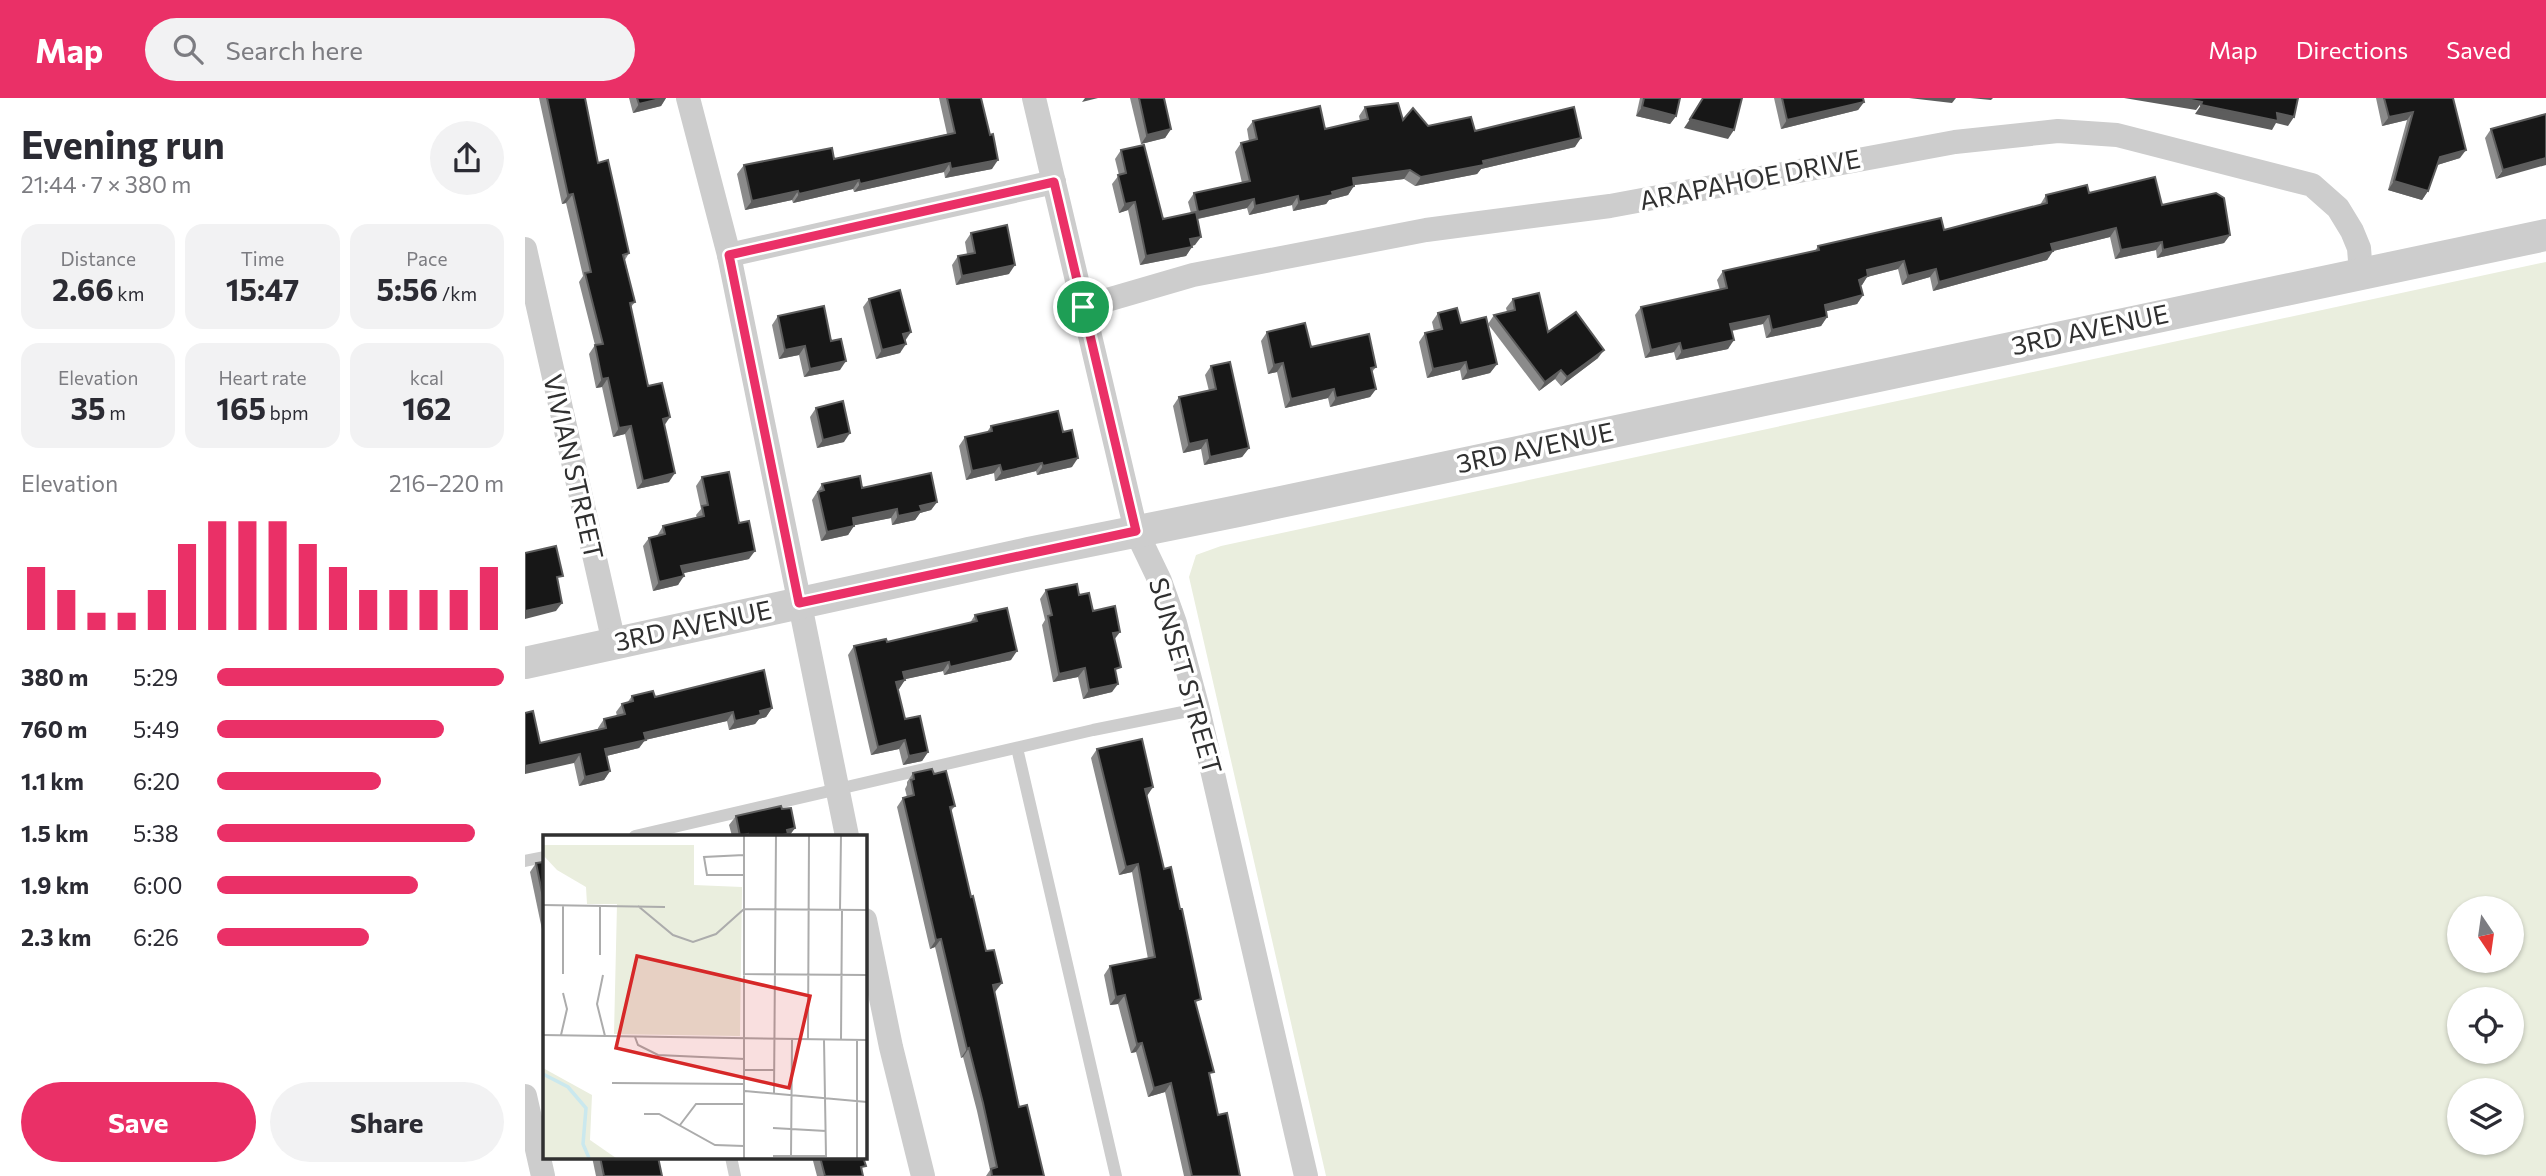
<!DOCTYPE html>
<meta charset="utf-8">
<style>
:root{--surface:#fff;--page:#f2f2f3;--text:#2b2b33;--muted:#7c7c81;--accent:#ea3067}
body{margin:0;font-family:Commissioner,sans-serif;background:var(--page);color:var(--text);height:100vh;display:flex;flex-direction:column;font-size:26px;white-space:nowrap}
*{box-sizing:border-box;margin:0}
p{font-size:23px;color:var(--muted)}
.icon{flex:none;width:38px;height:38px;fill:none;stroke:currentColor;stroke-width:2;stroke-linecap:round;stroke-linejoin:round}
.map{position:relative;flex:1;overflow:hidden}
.drawer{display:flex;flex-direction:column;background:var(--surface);width:525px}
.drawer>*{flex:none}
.needle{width:46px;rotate:167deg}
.controls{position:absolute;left:1922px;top:798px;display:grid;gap:14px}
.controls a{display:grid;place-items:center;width:77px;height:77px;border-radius:50%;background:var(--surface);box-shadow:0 2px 5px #0004;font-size:35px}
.pin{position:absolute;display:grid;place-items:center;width:60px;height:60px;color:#fff;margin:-30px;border:4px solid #fff;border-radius:50%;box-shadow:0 2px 7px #0007}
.round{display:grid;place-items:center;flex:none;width:74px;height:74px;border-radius:37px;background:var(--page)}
.summary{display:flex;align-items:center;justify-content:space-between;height:119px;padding:0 21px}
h1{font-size:38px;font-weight:700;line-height:52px}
.stats{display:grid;grid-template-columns:repeat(3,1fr);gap:10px;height:119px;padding:7px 21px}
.stats div{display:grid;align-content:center;border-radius:18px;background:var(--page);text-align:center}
.stats b{font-size:30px;font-weight:700}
.stats small{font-size:19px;font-weight:400}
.stats p{font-size:19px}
.chart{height:196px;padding:14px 21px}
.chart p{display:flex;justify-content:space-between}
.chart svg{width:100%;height:126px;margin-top:7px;stroke:var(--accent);stroke-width:6}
.primary-button{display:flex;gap:14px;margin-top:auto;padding:14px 21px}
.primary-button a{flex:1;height:80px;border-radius:42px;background:var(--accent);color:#fff;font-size:28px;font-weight:700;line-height:80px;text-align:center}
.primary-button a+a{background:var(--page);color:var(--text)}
ul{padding:0 21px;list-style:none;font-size:23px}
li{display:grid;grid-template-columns:112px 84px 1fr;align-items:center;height:52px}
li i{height:18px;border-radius:9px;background:var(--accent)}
header{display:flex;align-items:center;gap:42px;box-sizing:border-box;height:98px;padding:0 35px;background:var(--accent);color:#fff}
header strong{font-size:33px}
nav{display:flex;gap:38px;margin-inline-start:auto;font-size:24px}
.search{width:490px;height:63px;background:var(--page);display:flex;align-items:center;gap:18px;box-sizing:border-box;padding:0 24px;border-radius:38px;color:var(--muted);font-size:26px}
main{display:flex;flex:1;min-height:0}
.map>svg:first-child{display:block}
.green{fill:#eaeede;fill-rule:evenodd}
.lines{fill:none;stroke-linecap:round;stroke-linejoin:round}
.service{stroke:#cdcdcd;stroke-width:12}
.minor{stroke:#cdcdcd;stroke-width:24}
.tertiary{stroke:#cdcdcd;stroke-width:32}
.wall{fill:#8b8b8b}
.shaded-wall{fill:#5d5d5d}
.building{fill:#171717;stroke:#5d5d5d;stroke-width:2}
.route-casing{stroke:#fff;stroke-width:14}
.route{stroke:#ea3067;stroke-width:9}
.labels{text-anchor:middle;stroke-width:7;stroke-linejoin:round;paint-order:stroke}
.street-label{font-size:26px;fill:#303030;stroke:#fff}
.inset-river{fill:none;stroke:#cae8ee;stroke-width:3.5}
.inset-road{fill:none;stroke:#acacac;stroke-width:2}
.view{fill:#d62828;fill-opacity:0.15;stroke:#d62828;stroke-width:3.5}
.inset-edge{fill:none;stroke:#303030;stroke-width:3.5}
</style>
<header>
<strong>Map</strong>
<div class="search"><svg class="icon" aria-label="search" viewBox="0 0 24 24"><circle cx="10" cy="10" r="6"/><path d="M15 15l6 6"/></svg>Search here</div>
<nav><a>Map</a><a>Directions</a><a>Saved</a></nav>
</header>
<main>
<section class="drawer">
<div class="summary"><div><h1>Evening run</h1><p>21:44 · 7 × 380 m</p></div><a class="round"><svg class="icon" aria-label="share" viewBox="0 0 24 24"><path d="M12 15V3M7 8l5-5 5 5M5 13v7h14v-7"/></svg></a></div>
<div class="stats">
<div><p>Distance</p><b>2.66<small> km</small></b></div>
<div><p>Time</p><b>15:47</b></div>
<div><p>Pace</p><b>5:56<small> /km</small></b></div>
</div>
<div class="stats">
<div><p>Elevation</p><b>35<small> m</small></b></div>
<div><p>Heart rate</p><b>165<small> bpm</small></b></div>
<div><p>kcal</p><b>162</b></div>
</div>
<div class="chart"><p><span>Elevation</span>216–220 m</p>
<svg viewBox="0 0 160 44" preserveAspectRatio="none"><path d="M5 44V22M15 44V30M25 44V38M35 44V38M45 44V30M55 44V14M65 44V6M75 44V6M85 44V6M95 44V14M105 44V22M115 44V30M125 44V30M135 44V30M145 44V30M155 44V22"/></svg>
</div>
<ul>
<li><b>380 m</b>5:29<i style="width:100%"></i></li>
<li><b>760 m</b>5:49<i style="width:79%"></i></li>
<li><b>1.1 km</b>6:20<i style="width:57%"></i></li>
<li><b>1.5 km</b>5:38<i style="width:90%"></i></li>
<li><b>1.9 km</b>6:00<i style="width:70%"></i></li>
<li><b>2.3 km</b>6:26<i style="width:53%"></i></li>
</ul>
<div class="primary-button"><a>Save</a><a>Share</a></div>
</section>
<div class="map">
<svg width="2021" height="1078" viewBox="0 0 2021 1078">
<rect width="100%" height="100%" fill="#fff"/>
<path class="green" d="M2021,164V1078H801L664,479L671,457L696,448ZM1934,810H1986V863H1934ZM1934,901H1986V954H1934ZM1934,992H1986V1045H1934Z"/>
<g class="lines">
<g class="service">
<path d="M492,650L591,1078"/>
<path d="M110,738L568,632L673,611"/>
<path d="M0,763L19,759"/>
<path d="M206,1059L210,1078"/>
</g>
<g class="minor">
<path d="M163,0L204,157L322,738"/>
<path d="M509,0L611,433L635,483L650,525L673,611L781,1078"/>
<path d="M0,151L89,545"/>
<path d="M204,157L529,84"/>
<path d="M558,209L668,177L901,132L1085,108L1430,44L1533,33L1592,37L1787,87L1813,110L1827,133L1834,150L1836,176"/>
<path d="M340,822L366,949L398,1078"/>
<path d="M0,998L18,1078"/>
</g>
<path class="tertiary" d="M0,565L504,455L713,413L2021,137"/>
</g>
<g class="wall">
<path d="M14,0H60L73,65L104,155L100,162L110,204L106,209L123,288L139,327L144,384L112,391L100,336L88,339L77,289L71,290L64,256L70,247L54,184L58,178L41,105L37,106Z"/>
<path d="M104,0H141L136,8L108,15Z"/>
<path d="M414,0H456L467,71L420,80L419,74L329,94L328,91L268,105L267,102L220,112L212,76L219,67L309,61L422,36Z"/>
<path d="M605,0H639L646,31L640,40L616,46Z"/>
<path d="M1115,0H1155L1151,18L1145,26L1111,18Z"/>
<path d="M1249,0H1338L1339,4L1333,12L1256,31Z"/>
<path d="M1851,0H1928L1935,60L1912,67L1903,93L1897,102L1863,92L1882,22L1857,28Z"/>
<path d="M840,9L878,22L903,28L950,33L1050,49L956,71L952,76L890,88L879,81L829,87L823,97L804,102L801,106L768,113L767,107L724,117L722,110L673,121L670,147L667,148L661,158L615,167L603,112L594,115L587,86L594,77L590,61L596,52L638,121L666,115L663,104L669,95L717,85L710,54L716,45L724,43L722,31L728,23L800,31L835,23L834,18Z"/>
<path d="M2021,16L1971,81L1960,40L1966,31Z"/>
<path d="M1564,95L1637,107L1705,137L1699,145L1632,160L1631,152L1590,161L1585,139L1528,153L1522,162L1408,193L1405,179L1377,187L1373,171L1342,179L1337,187L1335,188L1338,197L1332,206L1301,213L1302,219L1296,228L1241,240L1238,226L1207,233L1203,251L1151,262L1149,254L1120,260L1110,217L1116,209L1195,192L1192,182L1198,173L1290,153L1293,148L1419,132L1515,107L1521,97Z"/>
<path d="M446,135L484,176L431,187L427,167L433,158L442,156L440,144Z"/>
<path d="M344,201L380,243L375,255L351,261L338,209Z"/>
<path d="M988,201L1023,234L1073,260L1036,288L1030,281L1014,293L963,226L969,217L982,214L981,210Z"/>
<path d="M913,215L936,225L972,266L965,275L937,282L935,272L902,280L894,244L900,235L909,233L907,224Z"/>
<path d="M253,218L306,243L315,272L279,279L274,257L254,261L247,227Z"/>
<path d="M742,234L786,249L851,269L847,274L851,291L845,299L805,309L803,300L760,310L752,274L743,276L736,243Z"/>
<path d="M686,268L724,350L717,359L679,367L676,351L658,355L648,308L654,299L684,293L680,277Z"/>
<path d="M291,310L319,344L292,350L285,319Z"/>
<path d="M466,328L547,369L512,377L511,373L470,383L469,375L441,382L434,348L440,339L462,334Z"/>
<path d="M177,379L214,425L224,461L158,475L153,487L128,493L118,448L124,440L132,438L138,428L172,420L171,417L176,411L171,388Z"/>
<path d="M297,386L337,390L412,404L406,412L395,415L390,422L367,427L366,420L329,427L323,437L296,443L287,402Z"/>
<path d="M521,492L554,497L568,513L590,542L591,576L587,594L558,601L553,579L528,584L517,527L520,522L515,501Z"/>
<path d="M450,517L486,562L419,577L418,573L380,581L374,591H373L380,621L403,654L397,663L378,667L374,651L346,657L323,557L329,548L362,544L445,525Z"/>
<path d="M107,598L130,599L247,610L241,619L234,621L230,626L204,632L202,623L120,642L114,650L81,658L85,673L79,682L54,688L49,665L15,645L73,631V630L79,621L92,618L91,614L97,606L102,605Z"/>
<path d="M572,651L628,689L621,698L671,908L685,980L693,1017L715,1078H659L640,994L623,999L611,954L606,955L593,906L585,907L579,877L585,868L623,861L607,774L594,777L566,660Z"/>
<path d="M388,675L409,676L430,708L426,713L446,799L470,894H469L494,1009L519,1078H461L465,1072L452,1013L438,959L436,960L410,849L405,851L372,709L378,700L382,699L380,691L382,687V684Z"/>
<path d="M257,711L270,730L264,738H207L204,727L211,718Z"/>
<path d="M19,764V841L5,774L11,765Z"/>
<path d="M67,1059H133L137,1078H71Z"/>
<path d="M287,1059H338L337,1074L338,1078H292Z"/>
</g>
<g class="shaded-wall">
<path d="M139,0H141L136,8L108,15L114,6Z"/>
<path d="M560,0H573L557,4Z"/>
<path d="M1384,0H1431L1427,5Z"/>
<path d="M1445,0H1468L1466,2Z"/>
<path d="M1599,0H1656L1677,4L1671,12Z"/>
<path d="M1339,4L1333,12L1256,31L1262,22Z"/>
<path d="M1676,7L1752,15L1769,19L1763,28L1751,25L1747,32L1670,16Z"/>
<path d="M1117,9L1151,18L1145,26L1111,18Z"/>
<path d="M1888,14L1882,22L1857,28L1864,19Z"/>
<path d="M1165,21L1209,32L1203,41L1159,30Z"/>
<path d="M646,31L640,40L616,46L622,37Z"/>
<path d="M1056,40L1050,49L956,71L952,76L890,88L896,79Z"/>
<path d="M1941,52L1935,60L1909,68L1915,59Z"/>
<path d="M2021,60V67L1971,81L1978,72Z"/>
<path d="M473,62L467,71L420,80L426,71Z"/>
<path d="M425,65L419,74L329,94L335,86Z"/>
<path d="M885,72L879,81L821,88L828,80Z"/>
<path d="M334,82L328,91L268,105L274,96Z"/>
<path d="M1869,83L1903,93L1897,102L1863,92Z"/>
<path d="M829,88L823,97L804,102L801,106L768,113L774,104L807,94Z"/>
<path d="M273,93L267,102L220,112L227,103Z"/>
<path d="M48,96L41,105L37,106L43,97Z"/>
<path d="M773,98L767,107L724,117L730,108Z"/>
<path d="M729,101L722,110L667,122L673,114Z"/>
<path d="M610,104L603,112L594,115L600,106Z"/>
<path d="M1591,130L1585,139L1520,155L1526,146Z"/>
<path d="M1705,137L1699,145L1632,160L1638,152Z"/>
<path d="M676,139L670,147L659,149L665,141Z"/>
<path d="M1637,144L1631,152L1590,161L1596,152Z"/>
<path d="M667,149L661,158L615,167L621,158Z"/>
<path d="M1528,153L1522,162L1408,193L1414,184Z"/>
<path d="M1379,163L1373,171L1342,179L1337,187L1328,190L1342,172Z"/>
<path d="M490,167L484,176L431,187L437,178Z"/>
<path d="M1411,171L1405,179L1377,187L1383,178Z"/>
<path d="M1338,197L1332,206L1294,215L1300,207Z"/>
<path d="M1244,218L1238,226L1199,234L1205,226Z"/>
<path d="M1302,219L1296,228L1241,240L1247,232Z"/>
<path d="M386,234L380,243L378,236Z"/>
<path d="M1209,242L1203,251L1151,262L1157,253Z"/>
<path d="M1155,245L1149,254L1120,260L1126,252Z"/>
<path d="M381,246L375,255L351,261L357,252Z"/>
<path d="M280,248L274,257L254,261L260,252Z"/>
<path d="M1079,252L1073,260L1036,288L1042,279Z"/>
<path d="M321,263L315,272L279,279L285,271Z"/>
<path d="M941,264L935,272L902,280L908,271Z"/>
<path d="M758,265L752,274L743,276L749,267Z"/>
<path d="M972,266L965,275L937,282L943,273Z"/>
<path d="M1036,272L1030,281L1014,293L1020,284Z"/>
<path d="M83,280L77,289L71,290L77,281Z"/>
<path d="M809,291L803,300L760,310L766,301Z"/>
<path d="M851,291L845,299L805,309L811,300Z"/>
<path d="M145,319L139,328L138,321Z"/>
<path d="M106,328L100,336L88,339L94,330Z"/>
<path d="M325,335L319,344L292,350L298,342Z"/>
<path d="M682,342L676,351L658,355L664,346Z"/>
<path d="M724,350L717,359L679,367L685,359Z"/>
<path d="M553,360L547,369L512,377L518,368Z"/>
<path d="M517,365L511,373L470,383L477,374Z"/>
<path d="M475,367L469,375L441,382L447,373Z"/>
<path d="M150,375L144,384L112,391L118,383Z"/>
<path d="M412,404L406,412L395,415L390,422L367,427L373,418L395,408Z"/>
<path d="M372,411L366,420L321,429L328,420Z"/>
<path d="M329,428L323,437L296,443L302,434Z"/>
<path d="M230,453L224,461L150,477L156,468Z"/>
<path d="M159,478L153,487L128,493L134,484Z"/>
<path d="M37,505L31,513L0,521V513Z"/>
<path d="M595,534L589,542L588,535Z"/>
<path d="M492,553L486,562L419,577L425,569Z"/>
<path d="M424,564L418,573L372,583L378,574Z"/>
<path d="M560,570L553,579L528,584L534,576Z"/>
<path d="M380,582L374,591L365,593L371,584Z"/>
<path d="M593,586L587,594L558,601L564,592Z"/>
<path d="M247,610L241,619L234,621L230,626L204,632L210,623L235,613Z"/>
<path d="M208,614L202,623L120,642L114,650L73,660L80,651L119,635Z"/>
<path d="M380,642L374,651L346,657L353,649Z"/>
<path d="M403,654L397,663L378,667L384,658Z"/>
<path d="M55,656L49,665L0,676V668Z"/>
<path d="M85,673L79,682L54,688L60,679Z"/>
<path d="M628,689L622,698L614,700L620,691Z"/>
<path d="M270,730L264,738H253L262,732Z"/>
<path d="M613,766L607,774L594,777L601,769Z"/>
<path d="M416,841L410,849L405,851L411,842Z"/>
<path d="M477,885L470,894L462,896L468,887Z"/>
<path d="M600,897L593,906L585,907L591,899Z"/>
<path d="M617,945L611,954L606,955L612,946Z"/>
<path d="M444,950L438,959L436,960L442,951Z"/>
<path d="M646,985L640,994L623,999L629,990Z"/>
</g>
<g class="building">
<path d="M22,0H60L73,65L83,62L104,155L98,157L110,204L105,205L123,288L137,285L145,319L138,321L150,375L118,383L106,328L94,330L83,280L77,281L70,247L78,246L60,175L66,174L48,96L43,97Z"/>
<path d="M112,0H139L114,6Z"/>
<path d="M422,0H456L465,37L468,36L473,62L426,71L425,65L335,86L334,82L274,96L273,93L227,103L219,67L307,50L309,61L430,35Z"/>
<path d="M614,0H639L646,31L622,37Z"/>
<path d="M1119,0H1155L1151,18L1117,9Z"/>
<path d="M1178,0H1217L1209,32L1165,21Z"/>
<path d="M1257,0H1338L1339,4L1262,22Z"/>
<path d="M1656,0H1773L1769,19L1752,15L1753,23L1676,7L1677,4Z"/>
<path d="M1859,0H1928L1941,52L1915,59L1903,93L1869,83L1888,14L1864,19Z"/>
<path d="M873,5L878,22L888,10L903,28L946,19L950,33L1049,9L1056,40L958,63L959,67L896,79L885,72L828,80L829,88L807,94L808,97L774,104L773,98L730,108L729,101L673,114L669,95L725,83L716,45L732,41L728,23L795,8L800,31L843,21L840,9Z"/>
<path d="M2021,16V60L1978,72L1966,31Z"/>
<path d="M619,47L638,121L671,114L676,139L665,141L667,149L621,158L610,104L600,106L593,77L601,75L596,52Z"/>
<path d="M1630,79L1637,107L1691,95L1699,100L1705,137L1638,152L1637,144L1596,152L1591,130L1526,146L1528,153L1414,184L1411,171L1383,178L1379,163L1342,172L1343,178L1334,182L1338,197L1300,207L1302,219L1247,232L1244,218L1205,226L1209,242L1157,253L1155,245L1126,252L1116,209L1202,190L1198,173L1294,152L1293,148L1416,120L1419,132L1522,105L1521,97L1562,87L1564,95Z"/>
<path d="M482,127L490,167L437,178L433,158L450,155L446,135Z"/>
<path d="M375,192L386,234L378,236L381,246L357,252L344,201Z"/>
<path d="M1014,195L1023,234L1051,214L1079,252L1042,279L1036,272L1020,284L969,217L990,212L988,201Z"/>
<path d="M299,208L306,243L316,241L321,263L285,271L280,248L260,252L253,218Z"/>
<path d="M932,210L936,225L961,219L972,266L943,273L941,264L908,271L900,235L917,231L913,215Z"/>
<path d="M780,225L786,249L844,236L851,269L846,270L851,291L811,300L809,291L766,301L758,265L749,267L742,234Z"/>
<path d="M705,264L724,350L685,359L682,342L664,346L654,299L691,291L686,268Z"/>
<path d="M318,303L325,335L298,342L291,310Z"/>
<path d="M533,313L538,334L547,332L553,360L518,368L517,365L477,374L475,367L447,373L440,339L467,333L466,328Z"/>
<path d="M204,374L214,425L224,423L230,453L156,468L159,478L134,484L124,440L140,436L138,428L179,418L177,408L183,407L177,379Z"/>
<path d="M406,375L412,404L395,408L397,413L373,418L372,411L328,420L329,428L302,434L293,394L299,392L297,386L335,378L337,390Z"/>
<path d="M31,448L38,478L32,479L37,505L0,513V455Z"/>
<path d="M552,486L554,497L564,495L568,513L590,508L595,534L588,535L596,569L590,571L593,586L564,592L560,570L534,576L523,518L527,517L521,492Z"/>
<path d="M482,510L492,553L425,569L424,564L378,574L380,582L371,584L380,621L395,618L403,654L384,658L380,642L353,649L329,548L361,541L362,544L452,523L450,517Z"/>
<path d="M239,572L247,610L235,613L236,617L210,623L208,614L119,635L121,642L80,651L85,673L60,679L55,656L0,668V615L8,613L15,645L81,630L79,621L100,616L97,606L108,603L107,598L128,593L130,599Z"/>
<path d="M617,641L628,689L620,691L639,771L646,769L655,811H657L676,901L670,903L689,974L684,975L693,1017L702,1015L715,1078H667L646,985L629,990L617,945L612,946L600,897L591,899L585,868L630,859L613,766L601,769L572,651Z"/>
<path d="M407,671L409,676L421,673L430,708L425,709L446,799L448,798L461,853L469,852L477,885L468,887L494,1009L502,1007L519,1078H467L466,1071L472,1069L458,1005L444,950L442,951L416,841L411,842L378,700L389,697L386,682L389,681L388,675Z"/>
<path d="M256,708L257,711L266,710L270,730L262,732L263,736L253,738H224L223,736L215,738L211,718Z"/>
<path d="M19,764V804L11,765Z"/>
<path d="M75,1059H133L137,1078H79Z"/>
<path d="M295,1059H338L341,1068L336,1069L338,1078H300Z"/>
</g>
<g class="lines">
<defs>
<path id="route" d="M529,84L611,433L274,505L204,157Z"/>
</defs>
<use href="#route" class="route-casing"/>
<use href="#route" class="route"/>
</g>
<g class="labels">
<g class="street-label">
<text transform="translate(1225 82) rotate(-11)" y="9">ARAPAHOE DRIVE</text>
<text transform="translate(1565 232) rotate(-12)" y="9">3RD AVENUE</text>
<text transform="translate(1010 350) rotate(-12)" y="9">3RD AVENUE</text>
<text transform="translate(48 369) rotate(77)" y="9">VIVIAN STREET</text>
<text transform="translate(168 528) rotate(-12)" y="9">3RD AVENUE</text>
<text transform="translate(660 578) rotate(74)" y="9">SUNSET STREET</text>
</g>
</g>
<g transform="translate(18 737)">
<rect width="324" height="324" fill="#fff"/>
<path d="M0,10H151V50L199,52L197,201L71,199L74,69H44L43,52L14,35L0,20ZM0,233L49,260L47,305L73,323H0Z" fill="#eaeede"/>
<path class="inset-river" d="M0,239L25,252L43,273L40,309L46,323"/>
<path class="inset-road" d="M201,0V323M201,40H164L161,22L201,20M0,70L122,72M95,71L130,100L150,107L173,99L201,74L324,75M297,75L298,0M57,120V71M20,139V70M200,139L324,140M60,140L54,169L62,201M0,200L324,205M18,200L24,174L20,158M92,202L95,210L115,220L202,224M265,205L266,0M298,205L299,75M202,235H231M69,248L202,249M202,256L324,267M231,259L233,0M101,279H116L172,310L201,311M137,290L153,269H202M230,293L283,296M230,321H283L281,205M248,322L249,205M314,323V205"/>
<path class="view" d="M94,121L267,161L246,253L73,213Z"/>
<rect width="324" height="324" class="inset-edge"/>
</g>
</svg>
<div class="controls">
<a><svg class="needle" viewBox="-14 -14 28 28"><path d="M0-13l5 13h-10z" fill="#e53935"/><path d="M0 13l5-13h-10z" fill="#7c7c81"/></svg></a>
<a><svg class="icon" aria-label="locate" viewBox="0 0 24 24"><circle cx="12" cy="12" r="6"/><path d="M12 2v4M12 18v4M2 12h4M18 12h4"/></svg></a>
<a><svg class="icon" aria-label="layers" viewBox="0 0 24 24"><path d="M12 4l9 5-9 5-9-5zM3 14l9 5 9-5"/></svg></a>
</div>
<div class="pin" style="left:558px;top:209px;background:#1e9e55"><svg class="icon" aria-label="arrive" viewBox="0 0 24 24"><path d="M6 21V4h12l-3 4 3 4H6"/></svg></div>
</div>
</main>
